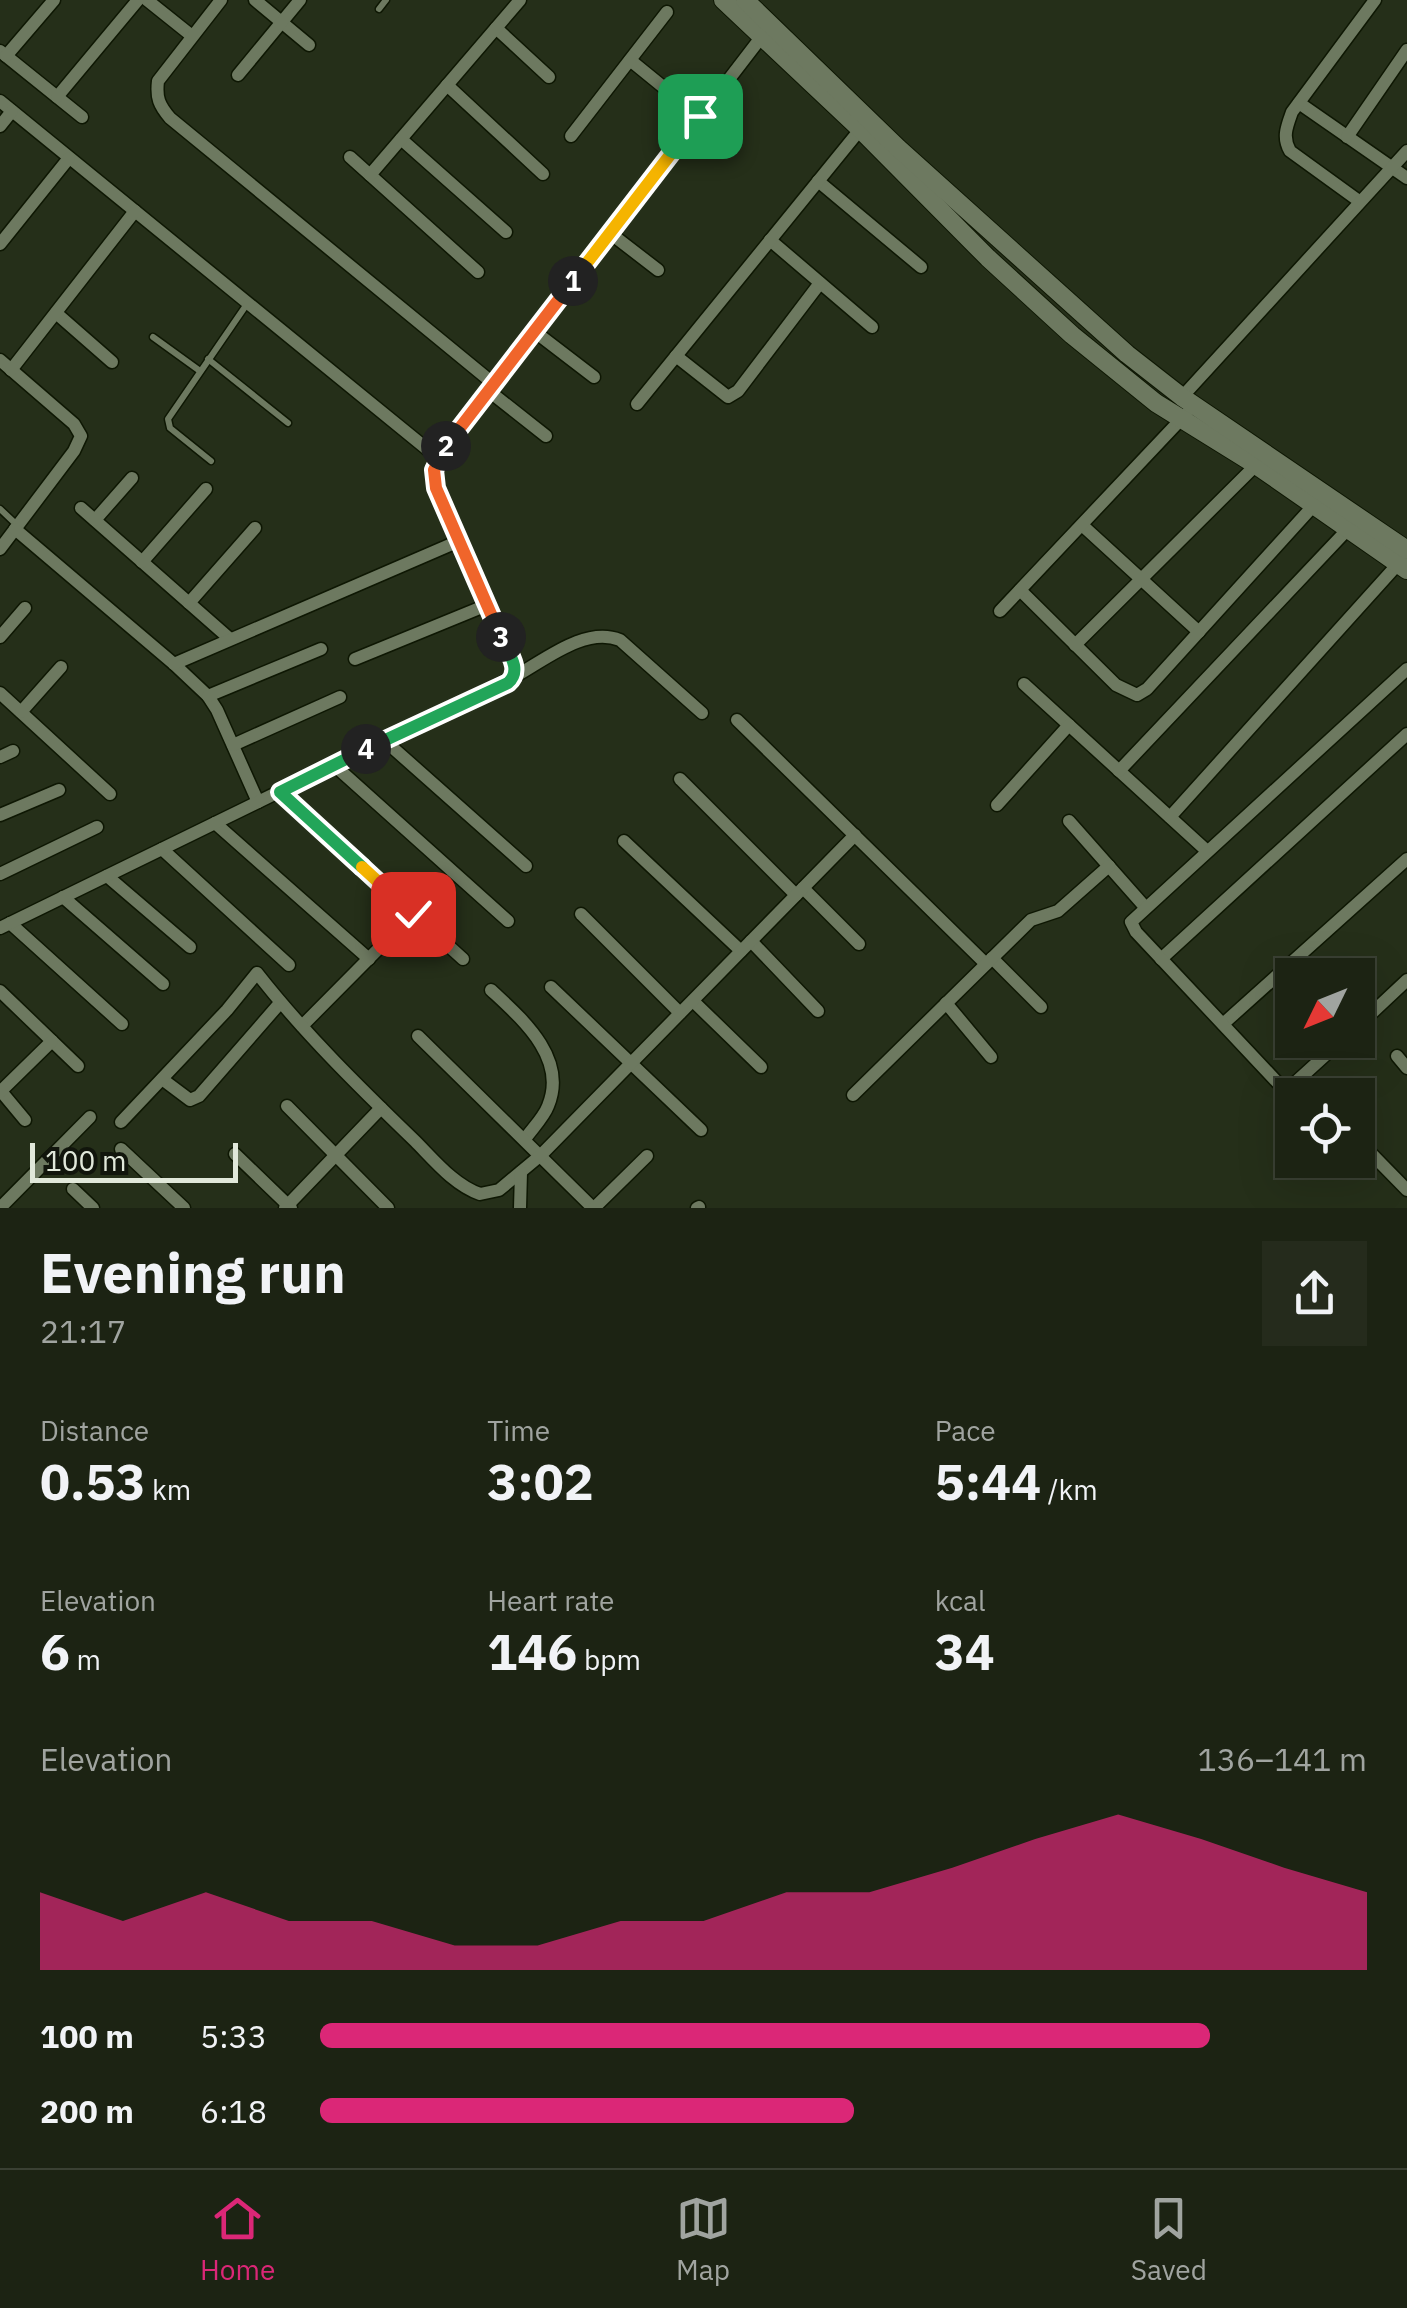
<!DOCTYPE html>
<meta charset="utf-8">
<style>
:root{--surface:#1c2313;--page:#252b1c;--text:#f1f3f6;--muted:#a0a4a0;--line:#3a4033;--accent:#db2777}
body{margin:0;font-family:"IBM Plex Sans",sans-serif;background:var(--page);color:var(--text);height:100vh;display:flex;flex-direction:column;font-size:38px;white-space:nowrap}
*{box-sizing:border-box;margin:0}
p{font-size:32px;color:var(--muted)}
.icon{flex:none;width:55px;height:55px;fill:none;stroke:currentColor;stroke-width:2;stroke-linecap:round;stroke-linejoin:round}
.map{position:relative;height:1208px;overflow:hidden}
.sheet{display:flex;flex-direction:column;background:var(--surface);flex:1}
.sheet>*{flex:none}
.needle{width:65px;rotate:227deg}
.fabs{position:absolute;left:1275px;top:958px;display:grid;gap:20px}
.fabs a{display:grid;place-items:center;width:100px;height:100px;border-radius:0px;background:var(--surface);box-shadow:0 10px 40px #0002,0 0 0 2px var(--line);font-size:50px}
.scale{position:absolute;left:30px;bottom:25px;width:208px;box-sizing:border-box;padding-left:10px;border:5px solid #e1e8da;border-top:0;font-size:28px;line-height:35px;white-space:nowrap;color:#e1e8da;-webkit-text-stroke:8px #11150c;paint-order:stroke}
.pin{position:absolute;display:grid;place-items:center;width:85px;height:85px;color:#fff;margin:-42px;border-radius:20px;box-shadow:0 5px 15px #0006}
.km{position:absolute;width:50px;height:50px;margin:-25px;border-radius:50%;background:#222;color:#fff;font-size:28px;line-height:50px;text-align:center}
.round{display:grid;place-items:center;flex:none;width:105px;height:105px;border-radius:0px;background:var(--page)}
.head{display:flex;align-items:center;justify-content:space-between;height:170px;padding:0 40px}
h1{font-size:55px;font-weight:800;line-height:75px}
.figures{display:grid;grid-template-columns:repeat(3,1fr);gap:15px;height:170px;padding:10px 40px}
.figures div{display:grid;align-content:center}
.figures b{font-size:50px;font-weight:800}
.figures small{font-size:28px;font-weight:400}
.figures p{font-size:28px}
.chart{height:280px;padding:20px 40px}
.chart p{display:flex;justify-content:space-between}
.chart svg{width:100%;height:180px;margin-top:10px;fill:var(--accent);opacity:.7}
ul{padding:0 40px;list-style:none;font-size:32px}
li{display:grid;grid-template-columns:160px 120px 1fr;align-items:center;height:75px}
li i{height:25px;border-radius:12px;background:var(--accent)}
.tab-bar{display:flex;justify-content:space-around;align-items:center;height:140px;border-top:2px solid var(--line);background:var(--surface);font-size:28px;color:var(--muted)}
.tab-bar a{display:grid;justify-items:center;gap:5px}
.tab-bar .on{color:var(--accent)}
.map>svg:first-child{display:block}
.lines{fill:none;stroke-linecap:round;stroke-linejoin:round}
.lane-casing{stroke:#0e1703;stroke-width:9}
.street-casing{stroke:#0e1703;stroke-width:15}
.secondary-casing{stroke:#0e1703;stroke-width:20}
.lane{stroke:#6d7960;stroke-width:6}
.street{stroke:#6d7960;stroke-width:12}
.secondary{stroke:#6d7960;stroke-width:18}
.split-1-casing{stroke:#fff;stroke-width:20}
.split-2-casing{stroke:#fff;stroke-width:20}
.split-3-casing{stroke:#fff;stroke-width:20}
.split-4-casing{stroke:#fff;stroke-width:20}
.split-5-casing{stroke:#fff;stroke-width:20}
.split-6-casing{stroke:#fff;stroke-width:20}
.split-1{stroke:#f5b400;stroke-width:12}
.split-2{stroke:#f0652b;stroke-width:12}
.split-3{stroke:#f0652b;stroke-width:12}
.split-4{stroke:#22a559;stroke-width:12}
.split-5{stroke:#22a559;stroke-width:12}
.split-6{stroke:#f5b400;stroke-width:12}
</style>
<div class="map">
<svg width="1407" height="1208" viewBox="0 0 1407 1208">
<rect width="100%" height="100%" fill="#252f19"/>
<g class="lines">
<defs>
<g id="lane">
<path d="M379,9L386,0"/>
<path d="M153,337L200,371"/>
<path d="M208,359L288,423"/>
<path d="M211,461L170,428L168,419L247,304"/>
<path d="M0,509L17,525"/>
</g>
<g id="street">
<path d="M147,0L192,36"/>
<path d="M221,0L158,81C156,98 159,105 170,118L494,384"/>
<path d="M255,0L309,45"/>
<path d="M496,28L549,77"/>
<path d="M0,51L82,117"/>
<path d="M6,56L54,0"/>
<path d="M630,60L700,117"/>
<path d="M238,75L300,0"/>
<path d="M447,85L543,174"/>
<path d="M57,97L138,0"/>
<path d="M0,101L438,458"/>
<path d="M1299,103L1407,178"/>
<path d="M0,126L12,111"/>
<path d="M571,136L667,12"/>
<path d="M1347,137L1407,50"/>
<path d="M401,139L506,232"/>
<path d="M350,157L478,272"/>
<path d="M370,175L520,0"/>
<path d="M818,181L921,267"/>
<path d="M1359,201L1290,151C1282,137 1287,126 1292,112L1375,0"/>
<path d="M610,233L658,270"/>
<path d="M770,240L872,327"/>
<path d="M0,244L69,158"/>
<path d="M56,313L112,362"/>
<path d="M534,331L594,377"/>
<path d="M676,356L728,397L738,391L820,283"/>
<path d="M0,360L74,424L81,436L74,451L0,549"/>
<path d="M11,370L135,211"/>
<path d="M489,391L546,436"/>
<path d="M1182,397L1407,151"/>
<path d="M637,404L863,126"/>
<path d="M81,508L230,639"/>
<path d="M95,520L132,478"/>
<path d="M1082,525L1199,632"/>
<path d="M15,529L174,664L208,696L217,710L258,802"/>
<path d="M142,562L206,489"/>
<path d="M1020,590L1116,685L1137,695L1147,689L1314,505"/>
<path d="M189,603L255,528"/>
<path d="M1000,611L1186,414"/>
<path d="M0,637L25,608"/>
<path d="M1075,645L1256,465"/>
<path d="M355,659L487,605"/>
<path d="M174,664L459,541"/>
<path d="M514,677C545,660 585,626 620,640L702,713"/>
<path d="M1024,684L1207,851"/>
<path d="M0,693L110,794"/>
<path d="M208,696L321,649"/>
<path d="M21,712L61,667"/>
<path d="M737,720L986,964"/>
<path d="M384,740L526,866"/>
<path d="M233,745L340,697"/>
<path d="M0,757L13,751"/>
<path d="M334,765L508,921"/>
<path d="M1119,771L1348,529"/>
<path d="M680,779L796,895"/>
<path d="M279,792L463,959"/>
<path d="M997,805L1069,725"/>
<path d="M0,815L59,790"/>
<path d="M1170,817L1398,564"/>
<path d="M1069,821L1145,907"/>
<path d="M215,823L369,959"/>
<path d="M624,841L741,951"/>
<path d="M162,849L289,965"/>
<path d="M0,874L97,827"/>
<path d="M107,876L190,947"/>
<path d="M803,888L859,944"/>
<path d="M63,897L163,984"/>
<path d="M581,914L680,1013"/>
<path d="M10,923L122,1024"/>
<path d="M0,928L514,677L516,669L436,488L434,471L438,458L766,31"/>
<path d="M751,941L818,1011"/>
<path d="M992,958L1041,1007"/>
<path d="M1161,959L1407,734"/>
<path d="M551,987L701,1130"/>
<path d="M491,990C522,1019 568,1058 548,1106C544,1117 532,1129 525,1139"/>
<path d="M0,991L78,1066"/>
<path d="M693,1001L761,1067"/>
<path d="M946,1003L991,1057"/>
<path d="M1223,1024L1407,859"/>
<path d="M302,1026L413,914"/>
<path d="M1358,1026L1407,980"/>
<path d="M418,1036L593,1208"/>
<path d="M1397,1056L1407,1068"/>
<path d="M162,1079L190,1100L199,1096L280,1003"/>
<path d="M0,1090L25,1120"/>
<path d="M1287,1090L1342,1040"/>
<path d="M0,1092L52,1041"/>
<path d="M853,1095L1031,920L1058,911L1109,866"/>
<path d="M1298,1095L1277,1082L1136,932L1131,922L1407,669"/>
<path d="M287,1106L388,1208"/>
<path d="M121,1122L227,1010L257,973C304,1033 360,1088 415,1141C434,1160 454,1185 480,1194L499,1190L541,1155L855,835"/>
<path d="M1358,1140L1407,1190"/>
<path d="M121,1149L184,1208"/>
<path d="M235,1154L291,1208"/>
<path d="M73,1189L93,1208"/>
<path d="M0,1208L90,1117"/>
<path d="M285,1208L381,1108"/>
<path d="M520,1208L521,1172"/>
<path d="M594,1208L647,1156"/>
<path d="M697,1208L699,1207"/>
</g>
<g id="secondary">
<path d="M723,0L860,129L988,258L1072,335L1156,403L1256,465L1407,570"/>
<path d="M745,0L898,148L1127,354L1182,397L1407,550"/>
</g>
</defs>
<use href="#lane" class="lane-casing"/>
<use href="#street" class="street-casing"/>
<use href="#secondary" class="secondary-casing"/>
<use href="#lane" class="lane"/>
<use href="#street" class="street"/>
<use href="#secondary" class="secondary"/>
</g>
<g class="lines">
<defs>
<path id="split-1" d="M573,281L700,116"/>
<path id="split-2" d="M446,446L573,281"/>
<path id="split-3" d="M446,446L434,470L436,488L501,637"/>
<path id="split-4" d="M366,749L508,683C523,670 508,652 501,637"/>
<path id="split-5" d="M362,867L280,792L366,749"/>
<path id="split-6" d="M362,867L413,914"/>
</defs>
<use href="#split-1" class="split-1-casing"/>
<use href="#split-2" class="split-2-casing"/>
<use href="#split-3" class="split-3-casing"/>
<use href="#split-4" class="split-4-casing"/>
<use href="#split-5" class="split-5-casing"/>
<use href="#split-6" class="split-6-casing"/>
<use href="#split-1" class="split-1"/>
<use href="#split-2" class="split-2"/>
<use href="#split-3" class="split-3"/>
<use href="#split-4" class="split-4"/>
<use href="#split-5" class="split-5"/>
<use href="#split-6" class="split-6"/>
</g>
</svg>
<div class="fabs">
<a><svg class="needle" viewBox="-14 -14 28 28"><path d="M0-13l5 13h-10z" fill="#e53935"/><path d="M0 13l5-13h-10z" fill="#a0a4a0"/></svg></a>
<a><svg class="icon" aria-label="locate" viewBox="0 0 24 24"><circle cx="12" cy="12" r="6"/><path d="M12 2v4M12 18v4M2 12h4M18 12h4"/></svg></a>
</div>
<div class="scale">100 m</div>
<div class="pin" style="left:700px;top:116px;background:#1e9e55"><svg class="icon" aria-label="arrive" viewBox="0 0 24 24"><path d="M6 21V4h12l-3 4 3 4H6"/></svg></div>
<div class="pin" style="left:413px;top:914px;background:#d93025"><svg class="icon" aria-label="check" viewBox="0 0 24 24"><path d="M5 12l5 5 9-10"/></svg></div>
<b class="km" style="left:573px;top:281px">1</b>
<b class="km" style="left:446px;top:446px">2</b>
<b class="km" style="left:501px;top:637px">3</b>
<b class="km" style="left:366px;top:749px">4</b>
</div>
<section class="sheet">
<div class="head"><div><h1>Evening run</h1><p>21:17</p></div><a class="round"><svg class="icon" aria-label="share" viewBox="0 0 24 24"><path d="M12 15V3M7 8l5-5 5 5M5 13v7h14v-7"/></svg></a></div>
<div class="figures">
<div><p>Distance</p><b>0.53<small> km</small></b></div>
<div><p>Time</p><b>3:02</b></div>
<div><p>Pace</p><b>5:44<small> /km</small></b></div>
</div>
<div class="figures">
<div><p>Elevation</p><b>6<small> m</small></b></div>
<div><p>Heart rate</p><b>146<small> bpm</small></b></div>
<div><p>kcal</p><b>34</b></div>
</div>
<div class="chart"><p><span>Elevation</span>136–141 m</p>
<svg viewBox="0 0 160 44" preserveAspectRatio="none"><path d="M0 44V25L10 32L20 25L30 32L40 32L50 38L60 38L70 32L80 32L90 25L100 25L110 19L120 12L130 6L140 12L150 19L160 25V44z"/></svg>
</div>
<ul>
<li><b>100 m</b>5:33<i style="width:85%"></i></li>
<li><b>200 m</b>6:18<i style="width:51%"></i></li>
</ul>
</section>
<nav class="tab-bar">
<a class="on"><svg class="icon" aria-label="home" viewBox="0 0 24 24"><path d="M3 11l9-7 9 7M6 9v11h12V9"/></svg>Home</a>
<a><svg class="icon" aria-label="map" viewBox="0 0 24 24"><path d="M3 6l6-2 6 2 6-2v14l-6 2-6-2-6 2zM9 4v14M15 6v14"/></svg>Map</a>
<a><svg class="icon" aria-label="saved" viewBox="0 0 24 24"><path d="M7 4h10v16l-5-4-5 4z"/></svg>Saved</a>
</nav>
